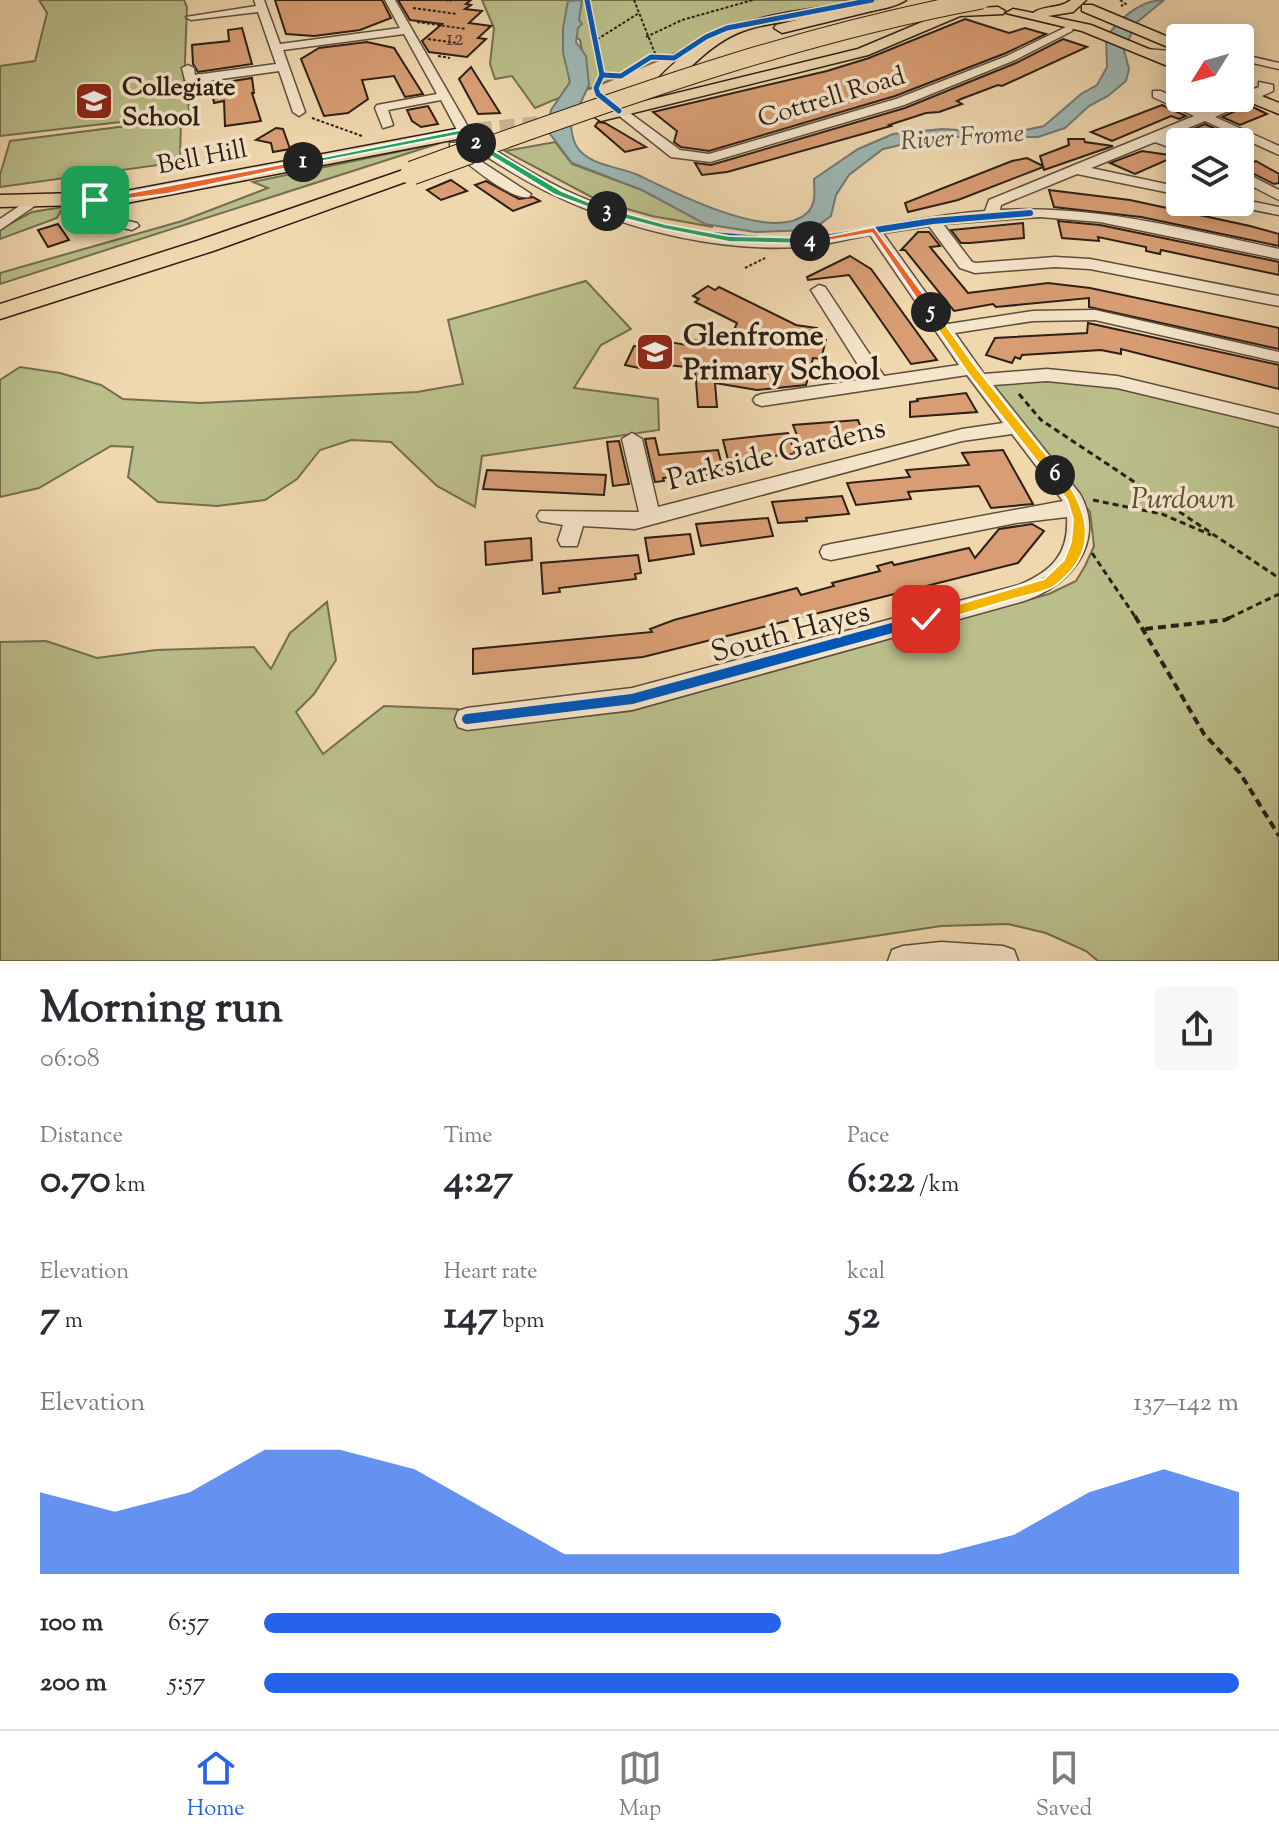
<!DOCTYPE html>
<meta charset="utf-8">
<style>
:root{--surface:#fff;--page:#f7f7f7;--text:#2b2b33;--muted:#7c7c81;--line:#e1e1e2;--accent:#2563eb}
body{margin:0;font-family:"Sorts Mill Goudy",serif;background:var(--page);color:var(--text);height:100vh;display:flex;flex-direction:column;font-size:30px;white-space:nowrap}
*{box-sizing:border-box;margin:0}
p{font-size:26px;color:var(--muted)}
.icon{flex:none;width:44px;height:44px;fill:none;stroke:currentColor;stroke-width:2;stroke-linecap:round;stroke-linejoin:round}
.map{position:relative;height:961px;overflow:hidden}
.panel{display:flex;flex-direction:column;background:var(--surface);flex:1}
.panel>*{flex:none}
.needle{width:52px;rotate:233deg}
.tools{position:absolute;left:1166px;top:24px;display:grid;gap:16px}
.tools a{display:grid;place-items:center;width:88px;height:88px;border-radius:8px;background:var(--surface);box-shadow:0 4px 20px #0003;font-size:40px}
.pin{position:absolute;display:grid;place-items:center;width:68px;height:68px;color:#fff;margin:-34px;border-radius:16px;box-shadow:0 4px 12px #0006}
.km{position:absolute;width:40px;height:40px;margin:-20px;border-radius:50%;background:#222;color:#fff;font-size:22px;line-height:40px;text-align:center}
.round{display:grid;place-items:center;flex:none;width:84px;height:84px;border-radius:8px;background:var(--page)}
.overview{display:flex;align-items:center;justify-content:space-between;height:136px;padding:0 40px}
h1{font-size:44px;font-weight:800;line-height:60px}
.stats{display:grid;grid-template-columns:repeat(3,1fr);gap:12px;height:136px;padding:8px 40px}
.stats div{display:grid;align-content:center}
.stats b{font-size:40px;font-weight:800}
.stats small{font-size:22px;font-weight:400}
.stats p{font-size:22px}
.chart{height:224px;padding:16px 40px}
.chart p{display:flex;justify-content:space-between}
.chart svg{width:100%;height:144px;margin-top:8px;fill:var(--accent);opacity:.7}
ul{padding:0 40px;list-style:none;font-size:26px}
li{display:grid;grid-template-columns:128px 96px 1fr;align-items:center;height:60px}
li i{height:20px;border-radius:10px;background:var(--accent)}
.tabs{display:flex;justify-content:space-around;align-items:center;height:112px;border-top:2px solid var(--line);background:var(--surface);font-size:22px;color:var(--muted)}
.tabs a{display:grid;justify-items:center;gap:4px}
.tabs .current{color:var(--accent)}
.map>svg:first-child{display:block}
.green{fill:#babe8a;stroke:#736e50;stroke-width:2}
.water{fill:#9db7b4;stroke:#707a74;stroke-width:2}
.building{fill:#d89d74;stroke:#2c1f15;stroke-width:2}
.lines{fill:none;stroke-linecap:round;stroke-linejoin:round}
.major-tunnel{stroke:#c8b28f;stroke-width:15;stroke-dasharray:15 8;stroke-linecap:butt}
.minor-casing{stroke:#5d4d3b;stroke-width:3}
.major-casing{stroke:#2c1f15;stroke-width:3}
.highway-casing{stroke:#2c1f15;stroke-width:3}
.path-far2{stroke:#2c1f15;stroke-width:2;stroke-dasharray:3 2;stroke-linecap:butt}
.path-far1{stroke:#2c1f15;stroke-width:3;stroke-dasharray:6 4;stroke-linecap:butt}
.path{stroke:#2c1f15;stroke-width:4;stroke-dasharray:8 5;stroke-linecap:butt}
.minor{fill:#f5e5ca;fill-rule:evenodd}
.major{fill:#efd7ae;fill-rule:evenodd}
.highway{fill:#efd7ae;fill-rule:evenodd}
.highway-bridge-far1-casing{stroke:#2c1f15;stroke-width:19;stroke-linecap:butt}
.highway-bridge-casing{stroke:#2c1f15;stroke-width:25;stroke-linecap:butt}
.highway-bridge-far1{stroke:#efd7ae;stroke-width:17}
.highway-bridge{stroke:#efd7ae;stroke-width:23}
.cycleway-far3-casing{stroke:#f5e5ca;stroke-width:8}
.cycleway-far2-casing{stroke:#f5e5ca;stroke-width:10}
.cycleway-far1-casing{stroke:#f5e5ca;stroke-width:13}
.cycleway-casing{stroke:#f5e5ca;stroke-width:15}
.cycleway-far3{stroke:#0057b8;stroke-width:5}
.cycleway-far2{stroke:#0057b8;stroke-width:6}
.cycleway-far1{stroke:#0057b8;stroke-width:8}
.cycleway{stroke:#0057b8;stroke-width:10}
.split-1{fill:#f0652b;stroke:#fff;stroke-width:2}
.split-2{fill:#22a559;stroke:#fff;stroke-width:2}
.split-3{fill:#22a559;stroke:#fff;stroke-width:2}
.split-4{fill:#22a559;stroke:#fff;stroke-width:2}
.split-5{fill:#f0652b;stroke:#fff;stroke-width:2}
.split-6{fill:#f5b400;stroke:#fff;stroke-width:2}
.split-7{fill:#f5b400;stroke:#fff;stroke-width:2}
.labels{text-anchor:middle;stroke-width:7;stroke-linejoin:round;paint-order:stroke}
.far-number-label{font-size:22px;fill:#573e2d}
.far-poi-label{font-size:26px;font-weight:bold;fill:#2c1f15;stroke:#f5e5ca;text-anchor:start}
.far-street-label{font-size:26px;fill:#2c1f15;stroke:#f5e5ca}
.far-water-label{font-size:26px;font-style:italic;fill:#4e4d45;stroke:#f5e5ca}
.poi-label{font-size:30px;font-weight:bold;fill:#2c1f15;stroke:#f5e5ca;text-anchor:start}
.street-label{font-size:30px;fill:#2c1f15;stroke:#f5e5ca}
.park-label{font-size:30px;font-style:italic;fill:#574f38;stroke:#f5e5ca}
</style>
<div class="map">
<svg width="1279" height="961" viewBox="0 0 1279 961">
<rect width="100%" height="100%" fill="#efd7ae"/>
<filter id="stains"><feTurbulence type="fractalNoise" baseFrequency=".0025" numOctaves="4"/><feColorMatrix values="0 0 0 0 .2 0 0 0 0 .09 0 0 0 0 .02 0 0 0 .5 -.17"/></filter>
<radialGradient id="worn" r=".72"><stop offset=".6" stop-color="#630" stop-opacity="0"/><stop offset="1" stop-color="#630" stop-opacity=".3"/></radialGradient>
<g class="green">
<path d="M39,0H184L187,7L184,88H188L189,114L0,136V66L35,61L47,13Z"/>
<path d="M482,0H569L563,39L570,82L561,97L535,108L512,76L495,79L490,64L494,28Z"/>
<path d="M576,0H864L788,12L726,27L688,48L589,89L580,40L576,37Z"/>
<path d="M181,119L180,162L0,187V175L10,141Z"/>
<path d="M555,142L572,164L642,190L713,227L652,216L599,201L505,151Z"/>
<path d="M440,143L0,284V273L182,221L268,188L253,182Z"/>
<path d="M63,207L57,218L0,239V229L32,212Z"/>
<path d="M586,281L631,329L601,345L574,388L658,399L659,430L482,456L475,507L437,486L391,442L351,440L320,450L297,479L265,500L217,506L158,502L128,477L133,447L111,446L39,488L0,497V380L20,367L60,373L101,385L123,399L200,403L417,392L463,384L448,320Z"/>
<path d="M1042,377L1112,384L1279,424V961H1098L1086,951L1046,933L1008,924L941,926L710,961H0V642L46,641L97,658L156,650L254,647L271,669L290,633L327,602L336,660L314,694L296,712L323,754L384,706L458,709L489,726L631,711L1049,594L1076,581L1085,566L1094,546L1090,512L990,381Z"/>
</g>
<path class="water" d="M582,0L579,20L582,24L578,28L576,42L586,56L589,85L571,123C571,130 573,141 577,147C588,165 620,167 638,175C672,191 774,245 807,213C817,203 814,191 814,179L858,149L893,134L942,129L1012,133L1044,126L1081,94L1097,85L1107,67L1106,38C1119,19 1140,0 1164,0L1136,23L1124,50L1129,69L1126,81L1108,96L1089,106L1065,128L1038,137H935L883,149L849,175L836,195L831,216L812,230L755,232L705,224L642,190L572,163L547,130L551,110L570,82L563,53V28L568,1Z"/>
<g class="building">
<path d="M275,0H382L391,18L360,30L314,36L286,34Z"/>
<path d="M398,0H471L466,4L471,5L465,9L482,11L469,23L491,26L478,38L486,39L467,57L429,52L422,41L442,24L410,20Z"/>
<path d="M965,19L1009,33L1025,28L1046,34L1006,53L895,96L709,151L681,147L674,142L677,131L653,112L827,71L869,58Z"/>
<path d="M242,28L252,64L198,72L193,64L192,45L229,41L228,30Z"/>
<path d="M1063,39L1087,47L1002,86L998,85L961,99L957,101L962,104L939,112L926,113L889,125L891,126L727,172L702,175L695,163L711,165L905,108L1016,63Z"/>
<path d="M367,42L394,48L423,94L405,97L394,76L362,80L368,99L348,113L324,116L301,59L319,48Z"/>
<path d="M471,67L500,113L478,114L459,79Z"/>
<path d="M252,78L254,93H252L261,121L225,126L224,101L214,103L211,85L195,87Z"/>
<path d="M1162,105L1186,116L1179,119L1171,116L1112,141L1091,132Z"/>
<path d="M1249,105L1267,114L1240,125L1222,117Z"/>
<path d="M428,106L438,124L421,127L412,121L407,110Z"/>
<path d="M598,122L605,123L646,147L625,152L595,126Z"/>
<path d="M1205,124L1226,134L1230,142H1197L1191,130Z"/>
<path d="M276,128L283,129L290,149L273,152L271,143L256,140Z"/>
<path d="M1068,139H1084L1085,142L1113,146L1044,170L1043,167L958,200L908,212L905,203L1012,161L1027,158L1043,166L1040,156L1069,145Z"/>
<path d="M1142,151L1176,156L1135,174L1110,163Z"/>
<path d="M1256,161L1279,174V183L1274,184L1240,167Z"/>
<path d="M451,180L467,191L441,200L427,190Z"/>
<path d="M486,181L519,199L533,197L540,201L513,211L475,185Z"/>
<path d="M1049,190L1130,200L1250,226L1279,234V246L1141,217L1054,207Z"/>
<path d="M1058,221L1100,225L1279,262V275L1161,250L1160,254L1146,251V247L1098,237L1099,241L1062,238Z"/>
<path d="M1023,223L1024,238L970,243H961L951,230Z"/>
<path d="M58,224L69,240L48,247L38,230Z"/>
<path d="M918,232H929L940,246L930,247L968,293L1048,283L1090,288L1279,328V349L1089,307V298L996,307L993,304L954,311L905,250H901Z"/>
<path d="M850,256L871,269L937,360L911,364L849,275L808,280L807,277Z"/>
<path d="M708,286L715,290L719,287L796,325L817,328L815,338L826,340L821,359L813,358L806,385L757,390L715,383L717,407H698L695,368L648,363L659,340L686,345L689,339L727,347L737,323L695,302L699,299L693,296Z"/>
<path d="M1088,323L1279,365V389L1121,349V354L1101,350L1022,355L1020,359L1015,357L1012,363L986,355L995,338L1087,333Z"/>
<path d="M634,346L654,350L644,369L625,365Z"/>
<path d="M966,393L977,412L910,417V402L918,401L917,399Z"/>
<path d="M858,420L865,438L800,443L793,425Z"/>
<path d="M788,433L795,454L728,460L723,440Z"/>
<path d="M655,438L659,455L718,450L724,473L663,478L664,481L655,482L645,439Z"/>
<path d="M619,441L629,484L613,486L607,442Z"/>
<path d="M1003,450L1033,504L991,508L979,486L908,492L911,499L856,505L847,483L910,477L906,470L969,465L962,453Z"/>
<path d="M487,470L606,475L604,495L483,489Z"/>
<path d="M842,496L849,514L806,518L807,521L778,523L772,502Z"/>
<path d="M768,518L773,536L701,546L696,524Z"/>
<path d="M1032,524L1044,531L1018,563L643,657L473,674V649L652,632L650,629L674,620L797,588L801,595L834,586L832,583L880,571L877,566L892,562L894,565L969,548L975,558L999,529Z"/>
<path d="M690,534L694,554L649,561L645,538Z"/>
<path d="M531,538L532,560L486,565L485,542Z"/>
<path d="M638,555L641,573L635,574L636,579L559,588L560,592L543,594L541,563Z"/>
</g>
<g class="lines">
<path class="major-tunnel" d="M477,130L553,122"/>
<defs>
<g id="minor">
<path d="M254,0H264L280,44L400,28L385,0H395L471,132L470,134C501,154 532,174 565,190C638,224 729,245 810,237C868,231 926,215 985,211L989,200L1194,116L1153,97V91H1161L1205,112C1225,104 1241,93 1259,87V82L1273,85V91L1215,117L1279,146V155L1205,121L1166,137L1180,142V151L1155,142L1091,168L1180,187V195L1077,174L1001,205L1000,210C1096,205 1186,229 1279,249V259L1100,222L1040,217L943,224L972,262L976,263L1055,257L1090,259L1279,296V306L1090,269L1055,267L975,273L960,268L929,226L883,233L948,324L1033,311L1095,310L1279,352V362L1095,320L1033,321L955,333L984,374L1047,369L1117,376L1279,415V427L1117,388L1047,381L993,385L1080,494C1107,542 1070,586 1024,601L632,710L467,730L458,727L455,719L458,711L467,708L632,688L1019,585C1052,571 1069,554 1067,517L1016,523L831,560L823,558L820,552L823,546L831,544L1063,501L1012,434L962,441L635,529L583,526L577,546H561L558,540L563,525L540,521L537,516L540,511L639,512L622,439L632,433L642,439L658,507L962,429L1003,423L967,375L762,406L756,404L753,400L756,396L762,394L867,379L811,290L819,285L825,287L884,376L959,365L870,235C850,238 830,244 810,246C727,254 629,231 554,195C519,179 487,156 454,136L453,133L457,130L441,100L388,110L393,125L383,128L375,108L377,105L437,94L404,34L283,50L305,112L299,116L293,112L279,71L192,83L185,80L182,68L188,65L194,68L195,75L276,64L258,12L191,20L186,17L256,6Z"/>
<path d="M1068,26L1073,29L1072,31L1015,60L904,105L710,162L671,157L613,111L623,108L680,150L709,154L896,99L1007,56Z"/>
<path d="M1146,49L1180,52V58L1142,54L1140,52Z"/>
<path d="M1240,54L1279,63V69L1240,60Z"/>
<path d="M450,143H460L482,162L531,194L529,197C509,200 466,162 450,149Z"/>
<path d="M1240,170L1279,190V200L1240,180Z"/>
<path d="M82,197L89,201L86,209L89,212L137,223L139,226L132,230L79,218L72,209L77,198Z"/>
<path d="M31,198L38,202L36,205L0,230V219Z"/>
<path d="M1240,199L1279,207V215L1229,205L1227,202H1240Z"/>
<path d="M941,942L1003,946L1014,950L1018,961H888L892,950L903,946Z"/>
</g>
<g id="major">
<path d="M879,0H906C883,17 781,16 743,31C708,44 688,72 661,94L655,96L647,91C719,8 780,16 879,0Z"/>
<path d="M1071,0H1086L1073,12L1048,16L1091,25L1180,62V71L1082,31L1006,13L1013,9L1033,13C1044,5 1060,9 1071,0Z"/>
<path d="M1082,5H1092L1180,42V52L1082,11Z"/>
<path d="M998,7L1005,11L1003,14L960,16L868,55L601,121L593,116L595,113L858,49L953,9Z"/>
<path d="M1240,87L1279,103V114L1240,98Z"/>
<path d="M477,125L485,130L483,134L121,204L0,207V195L121,192Z"/>
</g>
<g id="highway">
<path d="M880,0H893L895,3L892,6L782,33L774,28L776,25Z"/>
<path d="M412,167L419,169L422,173L419,177L213,251L0,319V304L197,241Z"/>
</g>
</defs>
<use href="#minor" class="minor-casing"/>
<use href="#major" class="major-casing"/>
<use href="#highway" class="highway-casing"/>
<g class="path-far2">
<path d="M445,0L451,1"/>
<path d="M634,0L656,56"/>
<path d="M1120,0L1126,4L1121,6"/>
<path d="M413,8L457,14"/>
<path d="M417,22L466,29"/>
<path d="M1184,34H1192"/>
<path d="M646,37L682,20L753,0"/>
<path d="M428,39L457,43"/>
<path d="M593,42L639,13"/>
<path d="M438,56L450,58"/>
<path d="M312,118L362,136"/>
<path d="M745,268L765,258"/>
</g>
<g class="path-far1">
<path d="M1019,394L1041,420L1279,578"/>
<path d="M1093,500L1162,514L1211,535"/>
<path d="M1092,553L1136,618"/>
<path d="M1229,618L1279,594"/>
</g>
<g class="path">
<path d="M1135,616L1204,734L1240,773L1279,836"/>
<path d="M1145,629L1225,620L1233,616"/>
</g>
<use href="#minor" class="minor"/>
<use href="#major" class="major"/>
<use href="#highway" class="highway"/>
<defs>
<path id="highway-bridge-far1" d="M465,154C637,92 801,34 982,0"/>
<path id="highway-bridge" d="M412,173L470,152"/>
</defs>
<use href="#highway-bridge-far1" class="highway-bridge-far1-casing"/>
<use href="#highway-bridge" class="highway-bridge-casing"/>
<use href="#highway-bridge-far1" class="highway-bridge-far1"/>
<use href="#highway-bridge" class="highway-bridge"/>
<defs>
<g id="cycleway-far3">
<path d="M587,0L602,75L596,88L598,94L619,111"/>
<path d="M602,75L621,76L651,57L674,58L706,37L727,28L872,0"/>
</g>
<g id="cycleway-far2">
<path d="M874,230L961,355"/>
<path d="M712,235L799,242L933,221L1030,213"/>
</g>
<path id="cycleway-far1" d="M929,618L1040,585L1064,568L1071,558L1078,532L1073,499L960,353"/>
<path id="cycleway" d="M467,719L632,699L936,616"/>
</defs>
<use href="#cycleway-far3" class="cycleway-far3-casing"/>
<use href="#cycleway-far2" class="cycleway-far2-casing"/>
<use href="#cycleway-far1" class="cycleway-far1-casing"/>
<use href="#cycleway" class="cycleway-casing"/>
<use href="#cycleway-far3" class="cycleway-far3"/>
<use href="#cycleway-far2" class="cycleway-far2"/>
<use href="#cycleway-far1" class="cycleway-far1"/>
<use href="#cycleway" class="cycleway"/>
</g>
<path class="split-1" d="M303,160L306,164L167,194L95,203L91,200Z"/>
<path class="split-2" d="M459,130L481,143L473,145L458,135L303,165L298,162Z"/>
<path class="split-3" d="M473,142H479L562,191L611,211L603,213L555,195L473,145Z"/>
<path class="split-4" d="M607,208L665,224L729,236L810,238L815,241L810,244L729,242L664,229L603,213Z"/>
<path class="split-5" d="M874,227L935,310V314H927L872,233L810,244L805,241Z"/>
<path class="split-6" d="M927,310H935L975,366L1060,472V478H1050L967,372L926,312Z"/>
<path class="split-7" d="M1055,471L1060,472C1089,510 1101,551 1056,585C1047,592 1032,594 1021,597C989,606 958,616 926,625L921,623V615L1044,579L1064,560L1071,542L1073,519L1067,500L1049,475Z"/>
<defs>
<symbol id="school-square" viewBox="-11 -11 22 22"><rect x="-9" y="-9" width="18" height="18" rx="4" fill="#8f2418" stroke="#f5e5ca"/><path d="M0-5L7-2L0 1L-7-2ZM-4 1L0 2.5L4 1V4Q0 6-4 4Z" fill="#fff"/></symbol>
</defs>
<g fill-rule="evenodd">
<use href="#school-square" x="72" y="79" width="44" height="44"/>
<use href="#school-square" x="633" y="330" width="44" height="44"/>
</g>
<g class="labels">
<g class="far-number-label">
<text x="455" y="45">12</text>
</g>
<g class="far-poi-label">
<text x="122" y="95">Collegiate<tspan x="122" dy="30">School</tspan></text>
</g>
<g class="far-street-label">
<text transform="translate(831 96) rotate(-17)" y="9">Cottrell Road</text>
<text transform="translate(202 156) rotate(-11)" y="9">Bell Hill</text>
</g>
<g class="far-water-label">
<text transform="translate(962 136) rotate(-4)" y="9">River Frome</text>
</g>
<g class="poi-label">
<text x="683" y="345">Glenfrome<tspan x="683" dy="34">Primary School</tspan></text>
</g>
<g class="street-label">
<text transform="translate(776 453) rotate(-14)" y="10">Parkside Gardens</text>
<text transform="translate(790 631) rotate(-15)" y="10">South Hayes</text>
</g>
<g class="park-label">
<text x="1183" y="508">Purdown</text>
</g>
</g>
<rect width="100%" height="100%" filter="url(#stains)"/>
<rect width="100%" height="100%" fill="url(#worn)"/>
</svg>
<div class="tools">
<a><svg class="needle" viewBox="-14 -14 28 28"><path d="M0-13l5 13h-10z" fill="#e53935"/><path d="M0 13l5-13h-10z" fill="#7c7c81"/></svg></a>
<a><svg class="icon" aria-label="layers" viewBox="0 0 24 24"><path d="M12 4l9 5-9 5-9-5zM3 14l9 5 9-5"/></svg></a>
</div>
<div class="pin" style="left:95px;top:200px;background:#1e9e55"><svg class="icon" aria-label="arrive" viewBox="0 0 24 24"><path d="M6 21V4h12l-3 4 3 4H6"/></svg></div>
<div class="pin" style="left:926px;top:619px;background:#d93025"><svg class="icon" aria-label="check" viewBox="0 0 24 24"><path d="M5 12l5 5 9-10"/></svg></div>
<b class="km" style="left:303px;top:162px">1</b>
<b class="km" style="left:476px;top:143px">2</b>
<b class="km" style="left:607px;top:211px">3</b>
<b class="km" style="left:810px;top:241px">4</b>
<b class="km" style="left:931px;top:312px">5</b>
<b class="km" style="left:1055px;top:475px">6</b>
</div>
<section class="panel">
<div class="overview"><div><h1>Morning run</h1><p>06:08</p></div><a class="round"><svg class="icon" aria-label="share" viewBox="0 0 24 24"><path d="M12 15V3M7 8l5-5 5 5M5 13v7h14v-7"/></svg></a></div>
<div class="stats">
<div><p>Distance</p><b>0.70<small> km</small></b></div>
<div><p>Time</p><b>4:27</b></div>
<div><p>Pace</p><b>6:22<small> /km</small></b></div>
</div>
<div class="stats">
<div><p>Elevation</p><b>7<small> m</small></b></div>
<div><p>Heart rate</p><b>147<small> bpm</small></b></div>
<div><p>kcal</p><b>52</b></div>
</div>
<div class="chart"><p><span>Elevation</span>137–142 m</p>
<svg viewBox="0 0 160 44" preserveAspectRatio="none"><path d="M0 44V19L10 25L20 19L30 6L40 6L50 12L60 25L70 38L80 38L90 38L100 38L110 38L120 38L130 32L140 19L150 12L160 19V44z"/></svg>
</div>
<ul>
<li><b>100 m</b>6:57<i style="width:53%"></i></li>
<li><b>200 m</b>5:57<i style="width:100%"></i></li>
</ul>
</section>
<nav class="tabs">
<a class="current"><svg class="icon" aria-label="home" viewBox="0 0 24 24"><path d="M3 11l9-7 9 7M6 9v11h12V9"/></svg>Home</a>
<a><svg class="icon" aria-label="map" viewBox="0 0 24 24"><path d="M3 6l6-2 6 2 6-2v14l-6 2-6-2-6 2zM9 4v14M15 6v14"/></svg>Map</a>
<a><svg class="icon" aria-label="saved" viewBox="0 0 24 24"><path d="M7 4h10v16l-5-4-5 4z"/></svg>Saved</a>
</nav>
